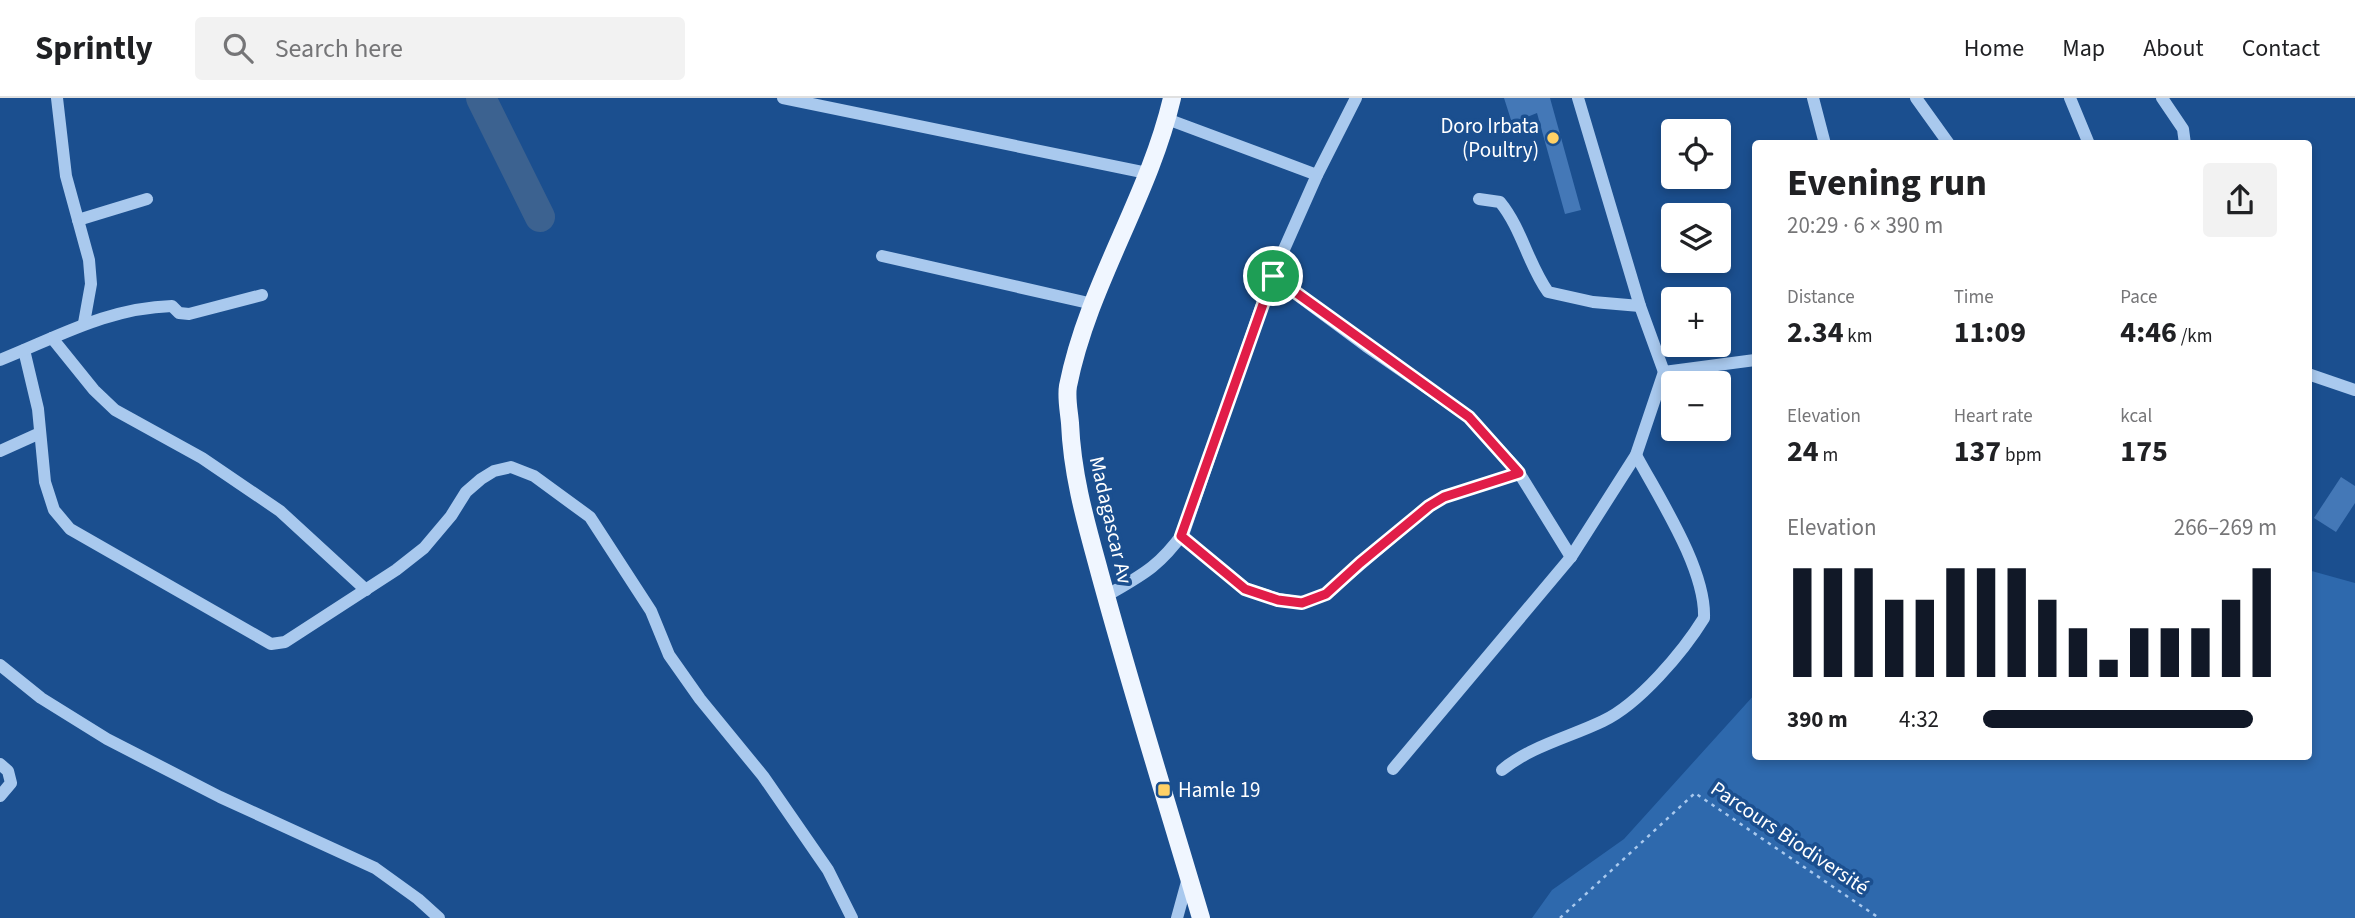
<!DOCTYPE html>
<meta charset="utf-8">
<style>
:root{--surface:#fff;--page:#f2f2f2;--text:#202124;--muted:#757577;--line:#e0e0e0;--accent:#111827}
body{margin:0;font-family:"Source Sans 3",sans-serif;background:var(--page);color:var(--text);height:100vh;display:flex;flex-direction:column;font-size:26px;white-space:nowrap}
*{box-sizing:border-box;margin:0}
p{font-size:23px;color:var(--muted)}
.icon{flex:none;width:38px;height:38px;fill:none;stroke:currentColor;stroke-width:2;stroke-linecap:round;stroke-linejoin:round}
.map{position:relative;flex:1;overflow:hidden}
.side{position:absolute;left:1752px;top:42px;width:560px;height:620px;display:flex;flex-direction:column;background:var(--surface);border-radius:7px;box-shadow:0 4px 10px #0003}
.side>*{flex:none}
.tools{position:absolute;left:1661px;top:21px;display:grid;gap:14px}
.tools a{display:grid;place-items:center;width:70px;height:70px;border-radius:7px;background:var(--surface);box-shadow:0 4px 10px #0003;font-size:35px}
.pin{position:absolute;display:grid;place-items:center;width:60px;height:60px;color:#fff;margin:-30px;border:4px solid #fff;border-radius:50%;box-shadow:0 2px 7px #0007}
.round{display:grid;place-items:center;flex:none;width:74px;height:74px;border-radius:7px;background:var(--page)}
.overview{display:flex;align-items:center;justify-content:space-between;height:119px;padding:0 35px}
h1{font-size:38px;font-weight:700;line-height:52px}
.figures{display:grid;grid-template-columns:repeat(3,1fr);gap:10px;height:119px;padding:7px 35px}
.figures div{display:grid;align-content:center}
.figures b{font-size:30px;font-weight:700}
.figures small{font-size:19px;font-weight:400}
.figures p{font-size:19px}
.chart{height:196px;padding:14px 35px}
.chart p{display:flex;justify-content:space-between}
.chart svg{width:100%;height:126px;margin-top:7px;stroke:var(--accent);stroke-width:6}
ul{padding:0 35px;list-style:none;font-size:23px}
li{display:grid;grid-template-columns:112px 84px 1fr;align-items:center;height:52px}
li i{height:18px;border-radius:9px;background:var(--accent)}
header{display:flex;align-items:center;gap:42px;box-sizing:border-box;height:98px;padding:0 35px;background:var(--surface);border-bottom:2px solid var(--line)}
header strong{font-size:33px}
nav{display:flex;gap:38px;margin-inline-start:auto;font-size:24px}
.search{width:490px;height:63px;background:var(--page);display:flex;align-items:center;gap:18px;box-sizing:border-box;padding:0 24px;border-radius:7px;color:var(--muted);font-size:26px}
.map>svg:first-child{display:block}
.green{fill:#2e69ad}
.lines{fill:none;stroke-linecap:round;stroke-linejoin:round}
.river{stroke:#3c6290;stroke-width:30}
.building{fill:#4478b7}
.path{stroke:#a9c9ee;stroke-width:2.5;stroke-dasharray:3.5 5;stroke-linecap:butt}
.minor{stroke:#a9c9ee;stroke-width:12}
.major{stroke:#f0f6ff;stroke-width:18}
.route-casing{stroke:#fff;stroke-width:14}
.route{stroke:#e11d48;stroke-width:9}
.poi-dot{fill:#ffd166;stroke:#1b4f8f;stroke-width:2.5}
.labels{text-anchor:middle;stroke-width:7;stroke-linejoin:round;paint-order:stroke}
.poi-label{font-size:21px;fill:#fff;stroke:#1b4f8f;text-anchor:end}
.street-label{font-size:21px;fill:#fff;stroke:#1b4f8f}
</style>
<header>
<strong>Sprintly</strong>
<div class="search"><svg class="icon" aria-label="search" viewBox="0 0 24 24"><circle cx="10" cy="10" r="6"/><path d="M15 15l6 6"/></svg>Search here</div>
<nav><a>Home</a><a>Map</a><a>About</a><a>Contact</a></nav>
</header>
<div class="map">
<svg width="2355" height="820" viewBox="0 0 2355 820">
<rect width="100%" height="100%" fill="#1b4f8f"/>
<path class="green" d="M2308,472L2355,485V820H1532L1552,792L1624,741L1755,596V658H2308Z"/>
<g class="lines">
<path class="river" d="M481,0L540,119"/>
</g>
<g class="building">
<path d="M1504,0H1550L1581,112L1565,116L1537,15L1512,25Z"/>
<path d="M2341,379L2355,388V405L2336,434L2314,420Z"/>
</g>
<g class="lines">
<path class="path" d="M1560,820L1695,695L1879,820"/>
<g class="minor">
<path d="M57,0L66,78L89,162L91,186L84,225"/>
<path d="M783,0L1147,75"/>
<path d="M1578,0L1640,208L1664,274"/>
<path d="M1813,0L1825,46"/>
<path d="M1916,0L1949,46"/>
<path d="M2070,0L2089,46"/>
<path d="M2162,0L2183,31L2185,46"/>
<path d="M1167,21L1317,77"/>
<path d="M1479,101L1500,104C1522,131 1528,166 1548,194L1593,204L1640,208"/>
<path d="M78,122L147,101"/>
<path d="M882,158L1093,206"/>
<path d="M1273,179L1366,248L1469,319L1516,370L1571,459"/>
<path d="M52,240L94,292L115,312L202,360L280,413L366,492"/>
<path d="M24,252L38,311L45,384L54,412L70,431L271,546L285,544L396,472L424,450L451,418L466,394L481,381L494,373L511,369L534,378L590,419L651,513L669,557L700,601L763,678L828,772L852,820"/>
<path d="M0,262C58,239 107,210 172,208L179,215L189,216L262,197"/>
<path d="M2308,276L2355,292"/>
<path d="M0,353L40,335"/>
<path d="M1181,438L1246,491L1278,501L1302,505L1326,496L1429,408L1444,399L1519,375"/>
<path d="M1106,498C1142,477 1159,469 1184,434L1270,183L1317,77L1356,0"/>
<path d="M0,567L41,600L107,641L220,699L375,770L418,801L439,820"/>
<path d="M0,666L8,673L11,685L0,698"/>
<path d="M1393,671L1571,459L1636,357L1664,274L1755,262"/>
<path d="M1502,672C1531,648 1570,639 1603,623C1639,606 1683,554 1704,520C1706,471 1659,400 1636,357"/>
<path d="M1177,820L1188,780"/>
</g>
<path class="major" d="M1172,0C1149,99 1088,187 1068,288C1066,300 1069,313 1070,325C1072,374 1084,418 1097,465C1129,584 1166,702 1201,820"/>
</g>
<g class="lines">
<defs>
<path id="route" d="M1273,178L1469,319L1519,375L1444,399L1429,408L1360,465L1326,496L1302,505L1278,502L1245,491L1181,438Z"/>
</defs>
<use href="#route" class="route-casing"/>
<use href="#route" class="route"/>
</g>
<g class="poi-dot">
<circle cx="1553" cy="40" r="7"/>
<rect x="1157" y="685" width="14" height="14" rx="3.5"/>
</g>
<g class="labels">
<g class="poi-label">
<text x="1539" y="35">Doro Irbata<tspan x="1539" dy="24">(Poultry)</tspan></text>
<text x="1178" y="699" text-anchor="start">Hamle 19</text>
</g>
<g class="street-label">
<text transform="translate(1111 422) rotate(77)" y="7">Madagascar Av</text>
<text transform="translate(1790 740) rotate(34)" y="7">Parcours Biodiversité</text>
</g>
</g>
</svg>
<div class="tools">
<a><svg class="icon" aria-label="locate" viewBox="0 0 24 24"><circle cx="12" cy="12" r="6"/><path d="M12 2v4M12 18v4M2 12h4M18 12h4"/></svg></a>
<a><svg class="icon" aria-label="layers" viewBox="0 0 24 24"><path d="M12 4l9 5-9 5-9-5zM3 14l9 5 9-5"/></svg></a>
<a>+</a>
<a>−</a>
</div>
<div class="pin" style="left:1273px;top:178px;background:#1e9e55"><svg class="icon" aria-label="arrive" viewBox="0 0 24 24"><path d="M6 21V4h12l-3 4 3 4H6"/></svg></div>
<section class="side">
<div class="overview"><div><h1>Evening run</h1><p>20:29 · 6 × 390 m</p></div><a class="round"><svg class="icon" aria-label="share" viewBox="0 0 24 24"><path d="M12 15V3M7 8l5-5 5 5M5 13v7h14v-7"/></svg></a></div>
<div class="figures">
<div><p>Distance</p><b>2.34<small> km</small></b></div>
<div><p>Time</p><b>11:09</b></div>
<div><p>Pace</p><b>4:46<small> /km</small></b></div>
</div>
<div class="figures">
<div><p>Elevation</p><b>24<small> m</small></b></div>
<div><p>Heart rate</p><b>137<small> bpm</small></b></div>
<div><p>kcal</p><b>175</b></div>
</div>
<div class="chart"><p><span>Elevation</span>266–269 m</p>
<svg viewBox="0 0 160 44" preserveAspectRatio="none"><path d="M5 44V6M15 44V6M25 44V6M35 44V17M45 44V17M55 44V6M65 44V6M75 44V6M85 44V17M95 44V27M105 44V38M115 44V27M125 44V27M135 44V27M145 44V17M155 44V6"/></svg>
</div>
<ul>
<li><b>390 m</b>4:32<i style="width:92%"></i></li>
</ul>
</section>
</div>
